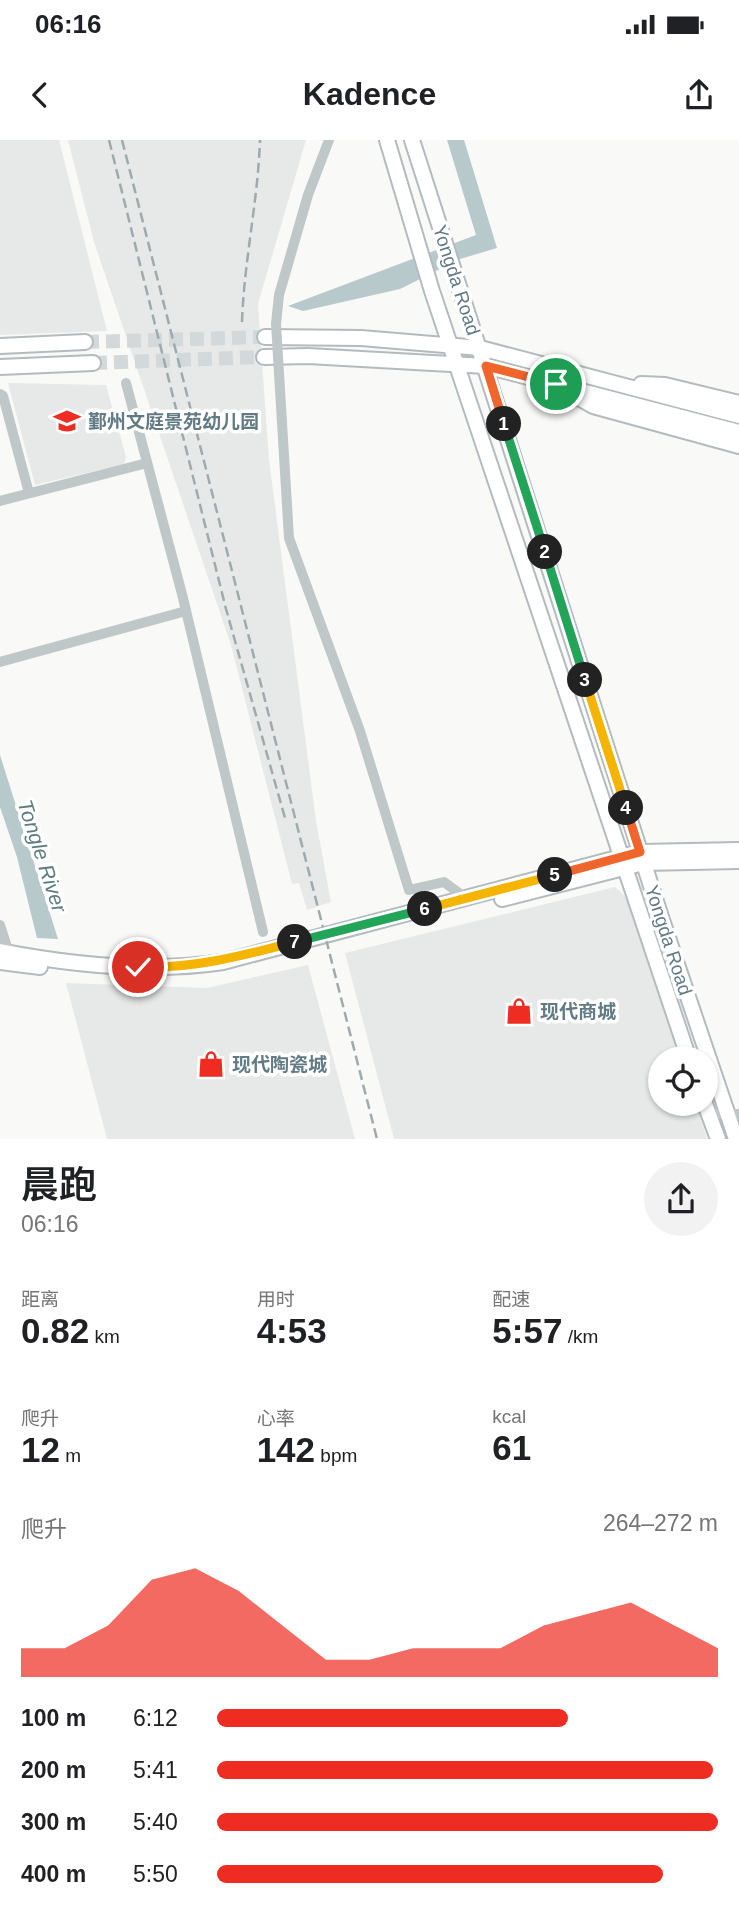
<!DOCTYPE html>
<html lang="zh">
<meta charset="utf-8">
<style>
:root{--surface:#fff;--page:#f2f2f2;--text:#202124;--muted:#757577;--accent:#ef2c21}
body{margin:0;font-family:Arial,"Noto Sans SC",sans-serif;background:var(--page);color:var(--text);height:100vh;display:flex;flex-direction:column;font-size:26px;white-space:nowrap}
*{box-sizing:border-box;margin:0}
p{font-size:23px;color:var(--muted)}
.icon{flex:none;width:38px;height:38px;fill:none;stroke:currentColor;stroke-width:2;stroke-linecap:round;stroke-linejoin:round}
.map{position:relative;height:999px;overflow:hidden}
.drawer{display:flex;flex-direction:column;background:var(--surface);flex:1}
.drawer>*{flex:none}
.buttons{position:absolute;left:648px;top:906px;display:grid;gap:14px}
.buttons a{display:grid;place-items:center;width:70px;height:70px;border-radius:50%;background:var(--surface);box-shadow:0 2px 5px #0004;font-size:35px}
.pin{position:absolute;display:grid;place-items:center;width:60px;height:60px;color:#fff;margin:-30px;border:4px solid #fff;border-radius:50%;box-shadow:0 2px 7px #0007}
.km{position:absolute;width:35px;height:35px;margin:-18px;border-radius:50%;background:#222;color:#fff;font-size:19px;line-height:35px;text-align:center}
.round{display:grid;place-items:center;flex:none;width:74px;height:74px;border-radius:37px;background:var(--page)}
.overview{display:flex;align-items:center;justify-content:space-between;height:119px;padding:0 21px}
h1{font-size:38px;font-weight:600;line-height:52px}
.figures{display:grid;grid-template-columns:repeat(3,1fr);gap:10px;height:119px;padding:7px 21px}
.figures div{display:grid;align-content:center}
.figures b{font-size:35px;font-weight:600}
.figures small{font-size:19px;font-weight:400}
.figures p{font-size:19px}
.chart{height:196px;padding:14px 21px}
.chart p{display:flex;justify-content:space-between}
.chart svg{width:100%;height:126px;margin-top:7px;fill:var(--accent);opacity:.7}
ul{padding:0 21px;list-style:none;font-size:23px}
li{display:grid;grid-template-columns:112px 84px 1fr;align-items:center;height:52px}
li i{height:18px;border-radius:9px;background:var(--accent)}
.status{display:flex;justify-content:space-between;align-items:center;height:49px;padding:0 35px;background:var(--surface);direction:ltr}
.status svg{height:19px;fill:currentColor}
header{display:flex;justify-content:space-between;align-items:center;height:91px;padding:0 21px;background:var(--surface);font-size:32px;font-weight:600}
.map>svg:first-child{display:block}
.built{fill:#e7e9e8}
.water{fill:#b7c9cb}
.lines{fill:none;stroke-linecap:round;stroke-linejoin:round}
.major-tunnel{stroke:#d3d9da;stroke-width:14;stroke-dasharray:14 7;stroke-linecap:butt}
.major-casing{stroke:#b3bbbe;stroke-width:18}
.minor{stroke:#bfc7c9;stroke-width:10}
.major{stroke:#fff;stroke-width:14}
.rail{stroke:#9faaae;stroke-width:2.5;stroke-dasharray:10 5;stroke-linecap:butt}
.minor-bridge{stroke:#bfc7c9;stroke-width:10}
.split-1-casing{stroke:#fff;stroke-width:14}
.split-2-casing{stroke:#fff;stroke-width:14}
.split-3-casing{stroke:#fff;stroke-width:14}
.split-4-casing{stroke:#fff;stroke-width:14}
.split-5-casing{stroke:#fff;stroke-width:14}
.split-6-casing{stroke:#fff;stroke-width:14}
.split-7-casing{stroke:#fff;stroke-width:14}
.split-8-casing{stroke:#fff;stroke-width:14}
.split-1{stroke:#f0652b;stroke-width:9}
.split-2{stroke:#22a559;stroke-width:9}
.split-3{stroke:#22a559;stroke-width:9}
.split-4{stroke:#f5b400;stroke-width:9}
.split-5{stroke:#f0652b;stroke-width:9}
.split-6{stroke:#f5b400;stroke-width:9}
.split-7{stroke:#22a559;stroke-width:9}
.split-8{stroke:#f5b400;stroke-width:9}
.labels{text-anchor:middle;stroke-width:7;stroke-linejoin:round;paint-order:stroke}
.street-label{font-size:19px;fill:#627a84;stroke:#fff}
.poi-label{font-size:19px;font-weight:bold;fill:#627a84;stroke:#fff;text-anchor:start}
.water-label{font-size:21px;font-style:italic;fill:#5e7b7e;stroke:#fff}
</style>
<div class="status"><b>06:16</b><svg viewBox="0 0 49 12"><path d="M0 12V9h3v3zM5 12V6h3v6zM10 12V3h3v9zM15 12V0h3v12zM26 1h20v11H26zM47 4h2v5h-2z"/></svg></div>
<header><svg class="icon" aria-label="back" viewBox="0 0 24 24"><path d="M15 5l-7 7 7 7"/></svg>Kadence<svg class="icon" aria-label="share" viewBox="0 0 24 24"><path d="M12 15V3M7 8l5-5 5 5M5 13v7h14v-7"/></svg></header>
<div class="map">
<svg width="739" height="999" viewBox="0 0 739 999">
<rect width="100%" height="100%" fill="#f9f9f7"/>
<g class="built">
<path d="M0,0H59L107,191L0,195Z"/>
<path d="M68,0H306L258,164L269,320L316,681L331,762L307,770L299,743L292,744L231,505L94,102Z"/>
<path d="M8,243L106,245L126,317L124,324L35,345Z"/>
<path d="M615,747L627,758L680,919H660V964H696L707,999H394L345,813Z"/>
<path d="M308,825L355,999H107L66,843L207,848Z"/>
</g>
<g class="water">
<path d="M447,0H464L497,108L460,119L400,149L303,171L288,166L476,95Z"/>
<path d="M0,615L58,799L37,798L17,717L0,667Z"/>
</g>
<g class="lines">
<g class="major-tunnel">
<path d="M85,202L265,197"/>
<path d="M93,223L264,217"/>
</g>
<defs>
<g id="major">
<path d="M387,0L432,151L689,919"/>
<path d="M412,0L661,777L736,999"/>
<path d="M265,197L361,198L480,208L739,276"/>
<path d="M0,206L85,202"/>
<path d="M264,217L308,216L486,226L739,292"/>
<path d="M0,227L93,223"/>
<path d="M641,244L665,245L739,263"/>
<path d="M566,251L593,266L739,306"/>
<path d="M502,759L643,723L739,721"/>
<path d="M0,811C72,825 150,833 223,822L640,712L739,710"/>
<path d="M0,822L40,827"/>
<path d="M705,964L718,999"/>
</g>
</defs>
<use href="#major" class="major-casing"/>
<g class="minor">
<path d="M276,184L279,155L308,55L329,0"/>
<path d="M279,233L289,398L360,591L409,750L444,742L467,759"/>
<path d="M126,243L182,454L263,792"/>
<path d="M0,254L3,256L29,353"/>
<path d="M0,361L147,323"/>
<path d="M0,522L186,471"/>
<path d="M0,785L9,813"/>
<path d="M708,974H739"/>
</g>
<use href="#major" class="major"/>
<g class="rail">
<path d="M109,0L226,469L285,678"/>
<path d="M122,0L377,999"/>
<path d="M242,182C244,121 258,61 260,0"/>
</g>
<path class="minor-bridge" d="M276,184L279,233"/>
</g>
<g class="lines">
<defs>
<path id="split-1" d="M504,284L486,226L556,244"/>
<path id="split-2" d="M504,284L545,412"/>
<path id="split-3" d="M545,412L585,540"/>
<path id="split-4" d="M585,540L626,668"/>
<path id="split-5" d="M555,735L640,712L626,668"/>
<path id="split-6" d="M425,769L555,735"/>
<path id="split-7" d="M295,802L425,769"/>
<path id="split-8" d="M138,827C193,829 242,816 295,802"/>
</defs>
<use href="#split-1" class="split-1-casing"/>
<use href="#split-2" class="split-2-casing"/>
<use href="#split-3" class="split-3-casing"/>
<use href="#split-4" class="split-4-casing"/>
<use href="#split-5" class="split-5-casing"/>
<use href="#split-6" class="split-6-casing"/>
<use href="#split-7" class="split-7-casing"/>
<use href="#split-8" class="split-8-casing"/>
<use href="#split-1" class="split-1"/>
<use href="#split-2" class="split-2"/>
<use href="#split-3" class="split-3"/>
<use href="#split-4" class="split-4"/>
<use href="#split-5" class="split-5"/>
<use href="#split-6" class="split-6"/>
<use href="#split-7" class="split-7"/>
<use href="#split-8" class="split-8"/>
</g>
<defs>
<symbol id="school-bare" viewBox="-9 -9 18 18"><path d="M0-5L7-2L0 1L-7-2ZM-4 1L0 2.5L4 1V4Q0 6-4 4Z" fill="#ef2c21" stroke="#fff" stroke-width="2.5" paint-order="stroke"/></symbol>
<symbol id="shop-bare" viewBox="-9 -9 18 18"><path d="M-5-2.5h2.3a2.7 3.5 0 0 1 5.4 0H5L5.5 6h-11ZM-1.5-2.5h3a1.5 2.3 0 0 0-3 0Z" fill="#ef2c21" stroke="#fff" stroke-width="2.5" paint-order="stroke"/></symbol>
</defs>
<g fill-rule="evenodd">
<use href="#school-bare" x="48" y="262" width="38" height="38"/>
<use href="#shop-bare" x="500" y="852" width="38" height="38"/>
<use href="#shop-bare" x="192" y="905" width="38" height="38"/>
</g>
<g class="labels">
<g class="street-label">
<text transform="translate(457 140) rotate(72)" y="7">Yongda Road</text>
<text transform="translate(669 800) rotate(72)" y="7">Yongda Road</text>
</g>
<g class="poi-label">
<text x="88" y="288">鄞州文庭景苑幼儿园</text>
<text x="540" y="878">现代商城</text>
<text x="232" y="931">现代陶瓷城</text>
</g>
<g class="water-label">
<text transform="translate(42 716) rotate(72)" y="7">Tongle River</text>
</g>
</g>
</svg>
<div class="buttons">
<a><svg class="icon" aria-label="locate" viewBox="0 0 24 24"><circle cx="12" cy="12" r="6"/><path d="M12 2v4M12 18v4M2 12h4M18 12h4"/></svg></a>
</div>
<div class="pin" style="left:556px;top:244px;background:#1e9e55"><svg class="icon" aria-label="arrive" viewBox="0 0 24 24"><path d="M6 21V4h12l-3 4 3 4H6"/></svg></div>
<div class="pin" style="left:138px;top:827px;background:#d93025"><svg class="icon" aria-label="check" viewBox="0 0 24 24"><path d="M5 12l5 5 9-10"/></svg></div>
<b class="km" style="left:504px;top:284px">1</b>
<b class="km" style="left:545px;top:412px">2</b>
<b class="km" style="left:585px;top:540px">3</b>
<b class="km" style="left:626px;top:668px">4</b>
<b class="km" style="left:555px;top:735px">5</b>
<b class="km" style="left:425px;top:769px">6</b>
<b class="km" style="left:295px;top:802px">7</b>
</div>
<section class="drawer">
<div class="overview"><div><h1>晨跑</h1><p>06:16</p></div><a class="round"><svg class="icon" aria-label="share" viewBox="0 0 24 24"><path d="M12 15V3M7 8l5-5 5 5M5 13v7h14v-7"/></svg></a></div>
<div class="figures">
<div><p>距离</p><b>0.82<small> km</small></b></div>
<div><p>用时</p><b>4:53</b></div>
<div><p>配速</p><b>5:57<small> /km</small></b></div>
</div>
<div class="figures">
<div><p>爬升</p><b>12<small> m</small></b></div>
<div><p>心率</p><b>142<small> bpm</small></b></div>
<div><p>kcal</p><b>61</b></div>
</div>
<div class="chart"><p><span>爬升</span>264–272 m</p>
<svg viewBox="0 0 160 44" preserveAspectRatio="none"><path d="M0 44V34L10 34L20 26L30 10L40 6L50 14L60 26L70 38L80 38L90 34L100 34L110 34L120 26L130 22L140 18L150 26L160 34V44z"/></svg>
</div>
<ul>
<li><b>100 m</b>6:12<i style="width:70%"></i></li>
<li><b>200 m</b>5:41<i style="width:99%"></i></li>
<li><b>300 m</b>5:40<i style="width:100%"></i></li>
<li><b>400 m</b>5:50<i style="width:89%"></i></li>
</ul>
</section>
